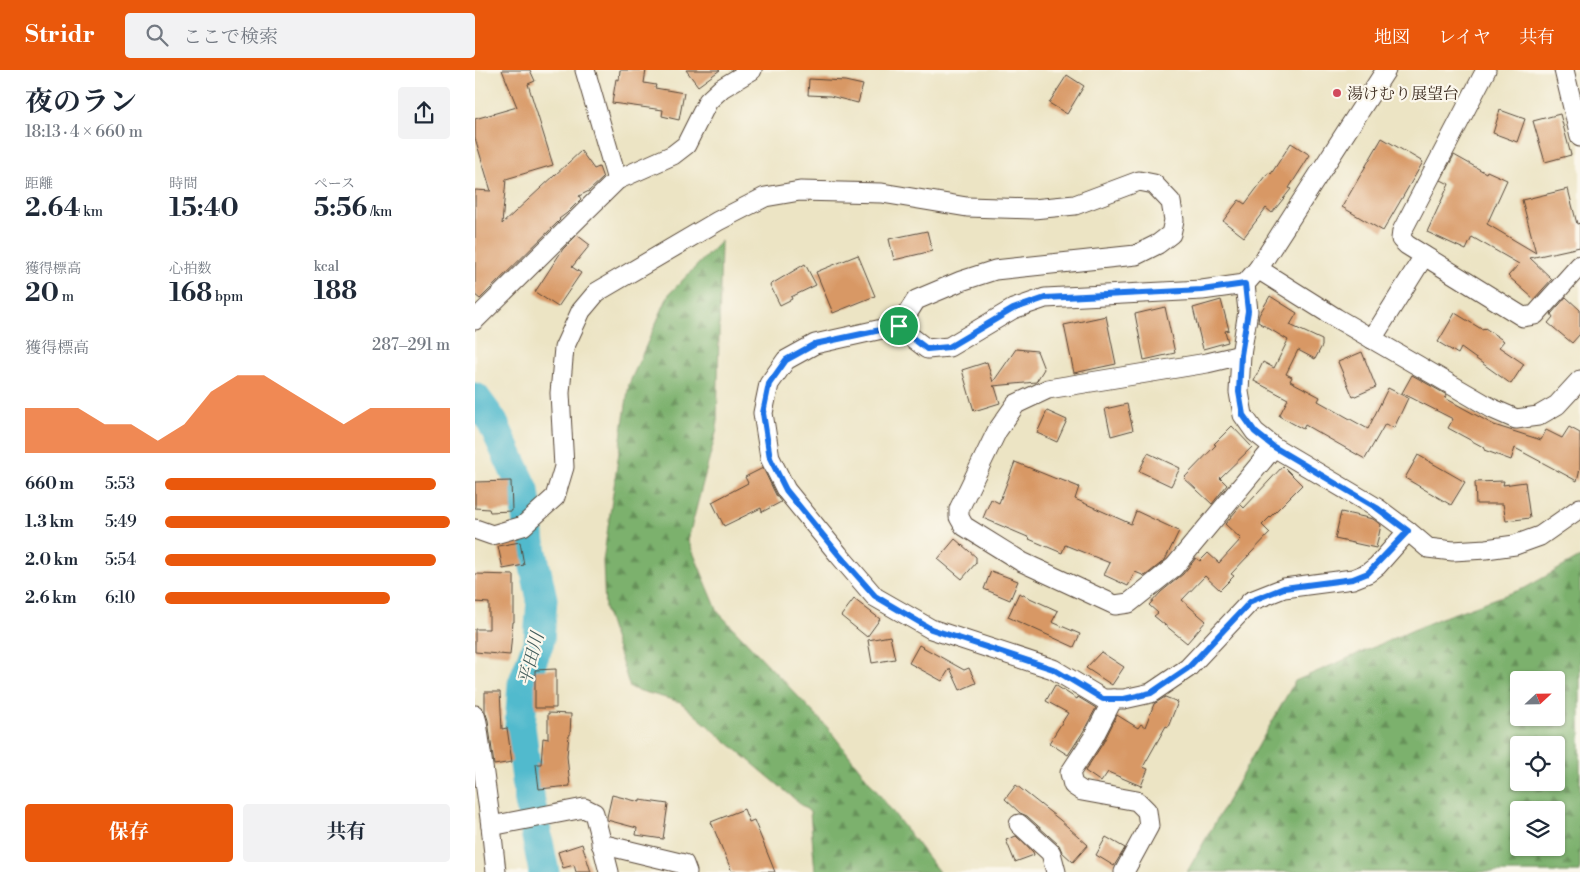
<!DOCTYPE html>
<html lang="ja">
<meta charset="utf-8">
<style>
:root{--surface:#fff;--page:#f2f2f3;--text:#1f2937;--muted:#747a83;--accent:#ea580c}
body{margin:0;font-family:"Libre Bodoni","Noto Serif JP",serif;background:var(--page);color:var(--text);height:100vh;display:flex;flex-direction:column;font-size:19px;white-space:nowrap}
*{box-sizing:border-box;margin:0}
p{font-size:16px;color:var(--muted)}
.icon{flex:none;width:28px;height:28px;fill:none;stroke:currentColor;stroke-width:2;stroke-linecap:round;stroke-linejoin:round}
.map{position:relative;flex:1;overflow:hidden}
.side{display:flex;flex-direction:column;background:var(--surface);width:475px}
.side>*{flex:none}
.needle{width:32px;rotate:68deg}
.controls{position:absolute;left:1035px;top:601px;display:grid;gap:10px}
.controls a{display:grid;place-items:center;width:55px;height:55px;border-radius:5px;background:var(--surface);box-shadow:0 1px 4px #0004;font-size:25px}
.pin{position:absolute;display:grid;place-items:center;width:42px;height:42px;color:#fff;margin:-21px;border:2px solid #fff;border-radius:50%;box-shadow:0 1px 5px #0007}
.round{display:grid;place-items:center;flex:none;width:52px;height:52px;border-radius:5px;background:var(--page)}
.overview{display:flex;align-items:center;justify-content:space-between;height:85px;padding:0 25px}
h1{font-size:28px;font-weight:700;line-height:38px}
.stats{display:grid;grid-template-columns:repeat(3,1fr);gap:8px;height:85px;padding:5px 25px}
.stats div{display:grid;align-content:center}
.stats b{font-size:25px;font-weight:700}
.stats small{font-size:14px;font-weight:400}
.stats p{font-size:14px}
.chart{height:140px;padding:10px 25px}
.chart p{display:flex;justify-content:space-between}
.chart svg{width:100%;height:90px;margin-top:5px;fill:var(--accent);opacity:.7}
.action{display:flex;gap:10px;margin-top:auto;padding:10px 25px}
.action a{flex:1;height:58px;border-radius:5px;background:var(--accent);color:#fff;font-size:20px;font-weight:700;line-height:58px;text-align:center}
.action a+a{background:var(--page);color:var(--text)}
ul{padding:0 25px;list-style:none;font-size:16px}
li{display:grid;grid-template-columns:80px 60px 1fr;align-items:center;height:38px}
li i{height:12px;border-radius:6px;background:var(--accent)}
header{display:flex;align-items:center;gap:30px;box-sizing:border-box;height:70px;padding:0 25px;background:var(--accent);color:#fff}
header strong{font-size:24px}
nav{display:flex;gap:28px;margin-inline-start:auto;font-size:18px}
.search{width:350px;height:45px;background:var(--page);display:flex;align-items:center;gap:12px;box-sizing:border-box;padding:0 18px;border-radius:5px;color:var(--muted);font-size:19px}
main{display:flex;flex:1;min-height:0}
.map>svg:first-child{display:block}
.forest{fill:url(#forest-firs);stroke:#5b6e46;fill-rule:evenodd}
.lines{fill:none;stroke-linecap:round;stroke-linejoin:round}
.river{stroke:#51bacd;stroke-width:31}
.building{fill:#d89865}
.minor-casing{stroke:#564637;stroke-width:21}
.minor{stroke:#fff;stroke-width:19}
.route-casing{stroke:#fff;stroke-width:10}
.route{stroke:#1a73e8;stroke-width:6}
.poi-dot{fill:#d1495b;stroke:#fbf7ec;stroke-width:2}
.labels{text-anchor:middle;stroke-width:4.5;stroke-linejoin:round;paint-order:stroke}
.poi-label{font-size:16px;fill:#3b2a1e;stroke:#fbf7ec;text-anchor:start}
.water-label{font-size:18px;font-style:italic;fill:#435c5b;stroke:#fbf7ec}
</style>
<header>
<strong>Stridr</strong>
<div class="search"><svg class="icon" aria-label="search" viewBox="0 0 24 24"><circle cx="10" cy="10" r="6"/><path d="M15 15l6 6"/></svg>ここで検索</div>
<nav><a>地図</a><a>レイヤ</a><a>共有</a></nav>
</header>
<main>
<section class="side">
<div class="overview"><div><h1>夜のラン</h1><p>18:13 · 4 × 660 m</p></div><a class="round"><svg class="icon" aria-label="share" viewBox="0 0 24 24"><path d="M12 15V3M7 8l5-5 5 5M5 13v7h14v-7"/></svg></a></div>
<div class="stats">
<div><p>距離</p><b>2.64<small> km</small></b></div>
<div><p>時間</p><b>15:40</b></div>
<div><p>ペース</p><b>5:56<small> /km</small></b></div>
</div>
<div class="stats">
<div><p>獲得標高</p><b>20<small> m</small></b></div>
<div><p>心拍数</p><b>168<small> bpm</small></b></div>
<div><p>kcal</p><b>188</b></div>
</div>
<div class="chart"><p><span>獲得標高</span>287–291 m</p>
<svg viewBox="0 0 160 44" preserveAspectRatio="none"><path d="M0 44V22L10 22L20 22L30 30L40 30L50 38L60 30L70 14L80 6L90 6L100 14L110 22L120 30L130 22L140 22L150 22L160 22V44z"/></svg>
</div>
<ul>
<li><b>660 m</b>5:53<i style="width:95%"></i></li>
<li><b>1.3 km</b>5:49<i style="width:100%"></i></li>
<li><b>2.0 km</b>5:54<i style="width:95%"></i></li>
<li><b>2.6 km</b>6:10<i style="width:79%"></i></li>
</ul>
<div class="action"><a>保存</a><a>共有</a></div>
</section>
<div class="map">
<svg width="1105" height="802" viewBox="0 0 1105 802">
<defs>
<pattern id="forest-firs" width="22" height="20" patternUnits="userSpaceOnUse" patternTransform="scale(1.25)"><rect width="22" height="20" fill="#7bb16d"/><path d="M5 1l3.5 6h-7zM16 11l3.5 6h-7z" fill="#669059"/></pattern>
</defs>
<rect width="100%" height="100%" fill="#fbf7ec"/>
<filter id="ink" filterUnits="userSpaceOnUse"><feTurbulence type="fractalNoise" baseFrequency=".02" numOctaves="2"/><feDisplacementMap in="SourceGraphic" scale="10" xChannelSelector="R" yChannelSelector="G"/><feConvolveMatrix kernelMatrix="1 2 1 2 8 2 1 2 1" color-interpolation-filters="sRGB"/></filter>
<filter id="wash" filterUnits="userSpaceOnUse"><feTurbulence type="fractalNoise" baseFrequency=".0096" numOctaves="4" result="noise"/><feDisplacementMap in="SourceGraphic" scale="20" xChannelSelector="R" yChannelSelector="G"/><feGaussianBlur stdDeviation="1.12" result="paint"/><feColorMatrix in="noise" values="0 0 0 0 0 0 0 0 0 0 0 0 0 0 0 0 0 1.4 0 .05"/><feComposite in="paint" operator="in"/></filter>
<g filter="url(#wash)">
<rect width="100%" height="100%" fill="#ece4c4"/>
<g class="forest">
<path d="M246,171L242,359L213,470L243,542L353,658L464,802H340L335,742L205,632L155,618L130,539L128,491L154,314L194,224Z"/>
<path d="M1105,487V802H712L820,611L966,548L1050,518ZM1044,610H1081V648H1044ZM1044,675H1081V712H1044ZM1044,740H1081V778H1044Z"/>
</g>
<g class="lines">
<path class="river" d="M0,328L17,351L49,420L55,473L67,529L64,571L48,614L45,656L55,732L69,802"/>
</g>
<g id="blocks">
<g class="building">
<path d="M27,0H55L60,11L53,14L78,95L31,109L27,154L106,81L119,99L124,97L128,108L114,121L104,126L106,129L92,143L84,149L85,150L5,229L0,225V120L16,121L0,68V49L42,37Z"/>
<path d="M145,0H171L169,13L181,15L180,18L209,23L204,50L187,46L188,40L137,33L141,9L144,10Z"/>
<path d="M211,0H245L223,16Z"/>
<path d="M592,5L609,16L592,44L574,33Z"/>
<path d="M334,9L370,11L388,15L383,33L355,26L333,25Z"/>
<path d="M1025,40L1050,49L1042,72L1018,63Z"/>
<path d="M1085,44L1096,85L1070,92L1058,51Z"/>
<path d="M907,68L948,92L908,161L867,137Z"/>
<path d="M816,73L835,85L814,118L816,119L797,143L791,138L769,167L748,151L764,130L770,134L794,102L796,104Z"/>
<path d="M979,85L1011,103L1012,101L1032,110L1012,154L1061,183L1047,130L1093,119L1102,154L1105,153V177L1055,188L1077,209L1059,229L1033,206L1044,194L997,167L991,180L952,162L974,114L966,110Z"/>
<path d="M452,161L457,181L419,190L414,169Z"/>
<path d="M102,165L115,175L97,197L106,203L83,237L60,222L88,179Z"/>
<path d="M383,185L400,226L358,243L341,202Z"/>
<path d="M330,194L341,215L316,227L317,229L305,235L295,215Z"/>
<path d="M795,226L822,243L815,255L847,270V276L840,289L823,280L811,304L817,307L815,311L845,327L843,331L893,359L913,318L933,328L919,358L910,354L890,389L830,355L828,359L804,346L813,329L779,311L788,292L799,298L813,270L783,252L784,245Z"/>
<path d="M1091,227L1105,240V264L1097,273L1073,253L1078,247L1076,244Z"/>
<path d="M746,230L754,260L750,261L753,272L728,279L718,238Z"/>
<path d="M690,237L700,283L669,290L660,244Z"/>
<path d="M980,243L1008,260L1010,258L1029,271L1024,277L1049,294L1036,314L986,278L983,284L963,272Z"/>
<path d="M631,246L641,294L599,303L589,255Z"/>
<path d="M541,279L562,281L569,299L561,312L518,316L520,317L525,333L499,341L487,300L512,292L518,312Z"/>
<path d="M887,282L901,317L878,327L863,292Z"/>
<path d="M937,305L972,325L970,328L1019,355L1066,370L1071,360L1087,368L1094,357L1105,363V398L1102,411L1040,378L1036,390L1009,380L1010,378L973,358L978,349L927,323Z"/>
<path d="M652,334L658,360L636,366L630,339Z"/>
<path d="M572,341L592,350L582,372L562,363Z"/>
<path d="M757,356L777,377L745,408L752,415L737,434L709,408L741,375L739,374Z"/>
<path d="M673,383L705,398L696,416L664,401Z"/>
<path d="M943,385L990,412L976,435L930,408Z"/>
<path d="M540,392L584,410V409L604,417L600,429L656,454L661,441L704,461L690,490L670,506L660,502L653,516L629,505L635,493L590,475L587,483L554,469L555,468L508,448L516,429L524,433Z"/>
<path d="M808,396L827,415L787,455L795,463L756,504L759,506L745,520L730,506L707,530L731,551L712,573L679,546L683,543L674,535L686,522L708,504L721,488L725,491L733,483L744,493L766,469L750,454L766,435L769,438Z"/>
<path d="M288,398L301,425L306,432L287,442L286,438L249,456L237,432L273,413L270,407Z"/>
<path d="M36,411L37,441L15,442L14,439L0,438V412Z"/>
<path d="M1029,411L1028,415L1050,412L1055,448L1031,451L1028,434H1001L1000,412Z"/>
<path d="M866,442L898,449L906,455L901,478L860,469Z"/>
<path d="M480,469L501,487V493L487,509L463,489Z"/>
<path d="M45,472L49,495L28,499L23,476Z"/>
<path d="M516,501L543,511L535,530L509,519Z"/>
<path d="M0,504L39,505V552H38L35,585L0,582V559H14V533L0,532Z"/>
<path d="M544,523L583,541L577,552L605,564L599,577L533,547Z"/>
<path d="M379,529L405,549L392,567L366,546Z"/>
<path d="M415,566L420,589L397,593L393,570Z"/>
<path d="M444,575L489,600L494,598L501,613L485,620L475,598L467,611L434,593Z"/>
<path d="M626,582L649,597L637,615L611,598Z"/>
<path d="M81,599V638H60V600Z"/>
<path d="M580,615L602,629L603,627L621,638L608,662L593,685L574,673L593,643L571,631Z"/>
<path d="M10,622H25L27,659L32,658L37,692L19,695L13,650L10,641Z"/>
<path d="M690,627L703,632L693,657L691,656L668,697L673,699L666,716L633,702L626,712L610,701L628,673L642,645L663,658L666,654L670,657L679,634Z"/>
<path d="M73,643L96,644L95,665H94L92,686L95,716L64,719L61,694H66L68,668L73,669Z"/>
<path d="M541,715L585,750L613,775L598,792L587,782L584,775L552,746L545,743L530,729Z"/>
<path d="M137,725L165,732V730L193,734L188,769L161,765L162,758L132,750V747Z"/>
<path d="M269,739L274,752L279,750L300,802H257L236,752Z"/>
<path d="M541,766L558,782L559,785L540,792L531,770Z"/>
<path d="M631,767L650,778L639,796L621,785Z"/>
<path d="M107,774L116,802H101L99,795L88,798L83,782Z"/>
</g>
</g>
</g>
<g filter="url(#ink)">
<use href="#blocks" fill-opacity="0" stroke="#564637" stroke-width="1"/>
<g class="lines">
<defs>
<g id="minor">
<path d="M110,0L142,110"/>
<path d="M1011,0L927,161L926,169L932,175L1048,247L1060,245L1105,195"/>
<path d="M1089,0L1105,67"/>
<path d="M783,199L861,248L1018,339L1041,349L1063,346L1082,335L1105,310"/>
<path d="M770,214L773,241L766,285L764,322L768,345L780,362L799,377L902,438L933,461L953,478L978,481L1011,479L1040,475L1065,466L1105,438"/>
<path d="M0,250L142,110L198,85L211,75L233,31L247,18L277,0"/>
<path d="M425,255L340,274L311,290L294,314L288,343L295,388L311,420L364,485L400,527L456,559L578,599L628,629H649L676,623L713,598L776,531L809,518L878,509L893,503L902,496L933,461"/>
<path d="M897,269L949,186"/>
<path d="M766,285L732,293L573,319L541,334L522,361L484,439V447L489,456L547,492L640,535L654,533L699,497L799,377"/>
<path d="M0,459L17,465L48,456L80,427L89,397L85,323L89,278L106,241L122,222L243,151L290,127L325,121L407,123L492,137L558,139L600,135L664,111L679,114L696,132L699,150L696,164L683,174L661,185L520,200L486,211L441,230L425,255L431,263L452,279L474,277L538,239L570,228L727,220L770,214L783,199L911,0"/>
<path d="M638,629L618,668L595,703L598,715L607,721L662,731L672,741L674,756L649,802"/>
<path d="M0,645L2,652L16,756L21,802"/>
<path d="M544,754L576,783L581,802"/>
<path d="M16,756L109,738L119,743L134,802"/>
<path d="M126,774L209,794L212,802"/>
</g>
</defs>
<use href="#minor" class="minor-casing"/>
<use href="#minor" class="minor"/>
</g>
</g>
<g class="lines" filter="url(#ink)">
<defs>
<path id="route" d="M770,214L773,241L766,285L764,322L768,345L780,362L799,377L902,438L933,461L893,503L878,509L809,518L776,531L713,598L676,623L649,629H628L578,599L456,559L400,526L364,485L311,420L295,388L288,343L294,314L311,290L340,274L424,256L431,263L452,279L474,277L538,239L570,228L727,220Z"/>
</defs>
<use href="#route" class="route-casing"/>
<use href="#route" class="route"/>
</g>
<circle class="poi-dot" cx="862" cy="23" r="5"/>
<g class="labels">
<g class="poi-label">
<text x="872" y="29">湯けむり展望台</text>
</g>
<g class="water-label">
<text transform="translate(56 589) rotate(-75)" y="6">平田川</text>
</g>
</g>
</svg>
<div class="controls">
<a><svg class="needle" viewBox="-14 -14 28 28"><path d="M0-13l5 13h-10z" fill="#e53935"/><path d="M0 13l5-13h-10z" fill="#747a83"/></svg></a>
<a><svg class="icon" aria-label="locate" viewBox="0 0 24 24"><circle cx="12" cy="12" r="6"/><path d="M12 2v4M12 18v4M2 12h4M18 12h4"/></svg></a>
<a><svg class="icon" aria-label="layers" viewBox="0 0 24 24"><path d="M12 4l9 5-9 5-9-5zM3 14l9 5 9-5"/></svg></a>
</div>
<div class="pin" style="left:424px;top:256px;background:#1e9e55"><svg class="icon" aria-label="arrive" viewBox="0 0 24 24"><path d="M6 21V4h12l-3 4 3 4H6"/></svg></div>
</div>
</main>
